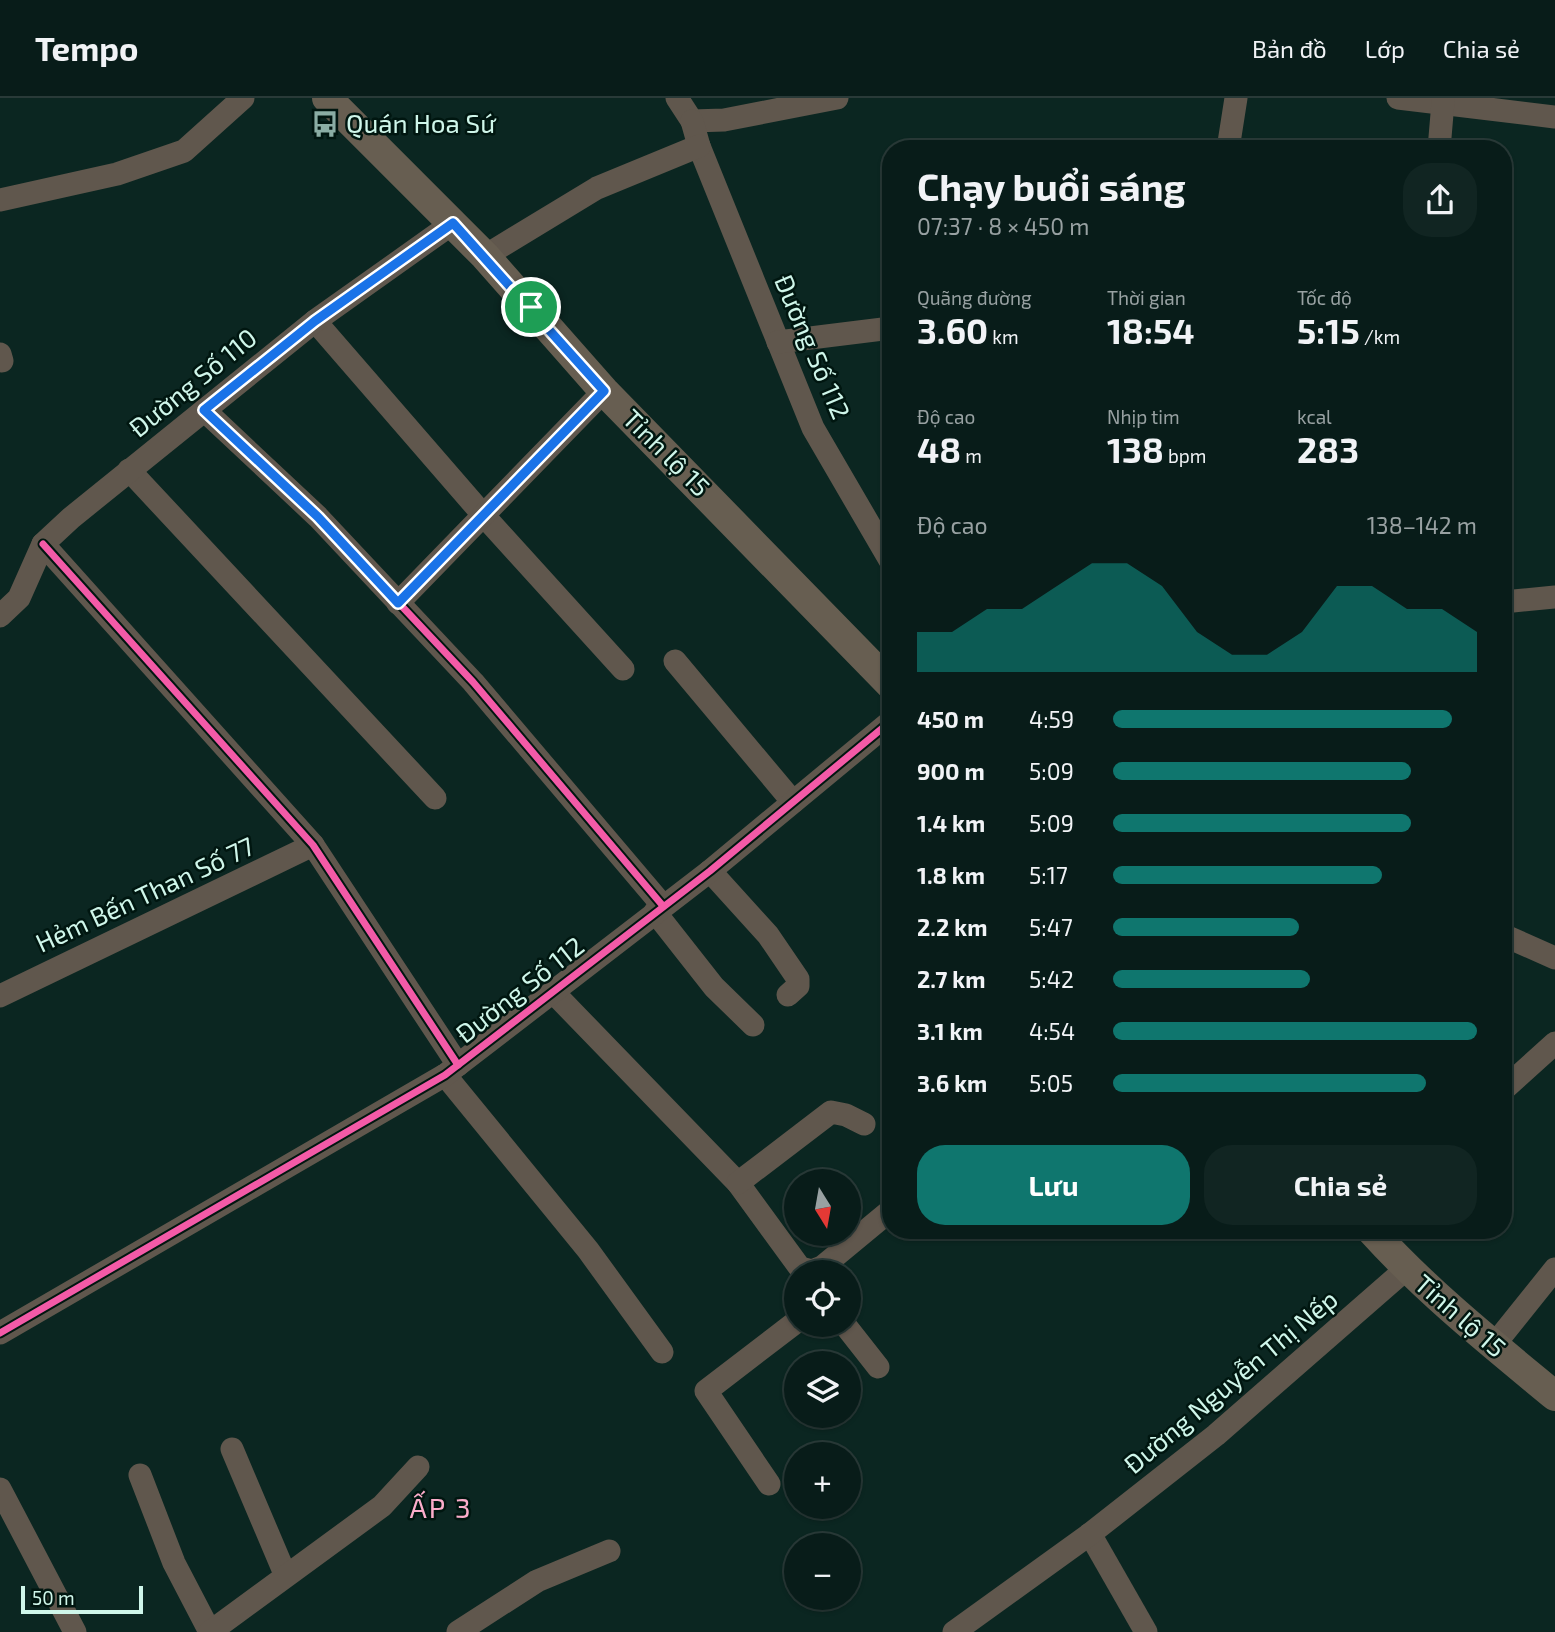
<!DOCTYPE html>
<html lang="vi">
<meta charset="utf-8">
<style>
:root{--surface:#081c19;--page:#112522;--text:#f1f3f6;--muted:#98a1a2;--line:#293a38;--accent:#0f766e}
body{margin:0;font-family:"Exo 2",sans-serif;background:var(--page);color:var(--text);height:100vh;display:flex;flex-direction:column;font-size:26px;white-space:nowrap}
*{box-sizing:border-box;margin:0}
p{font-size:23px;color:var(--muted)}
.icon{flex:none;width:38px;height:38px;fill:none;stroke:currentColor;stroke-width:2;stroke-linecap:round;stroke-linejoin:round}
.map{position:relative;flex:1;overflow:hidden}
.panel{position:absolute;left:882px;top:42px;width:630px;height:1099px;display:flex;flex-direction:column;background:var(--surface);border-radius:28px;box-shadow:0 2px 5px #0004,0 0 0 2px var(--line)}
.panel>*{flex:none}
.needle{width:46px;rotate:169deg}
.fabs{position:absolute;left:784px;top:1071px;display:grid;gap:14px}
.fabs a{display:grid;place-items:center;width:77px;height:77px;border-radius:50%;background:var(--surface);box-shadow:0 2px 5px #0004,0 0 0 2px var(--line);font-size:35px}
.scale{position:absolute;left:21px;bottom:18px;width:122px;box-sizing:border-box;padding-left:7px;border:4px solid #cff6ea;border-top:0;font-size:19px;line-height:24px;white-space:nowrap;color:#cff6ea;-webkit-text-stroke:5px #001610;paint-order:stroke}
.pin{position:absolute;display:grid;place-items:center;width:60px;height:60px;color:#fff;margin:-30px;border:4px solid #fff;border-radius:50%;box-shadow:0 2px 7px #0007}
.round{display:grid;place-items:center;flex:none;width:74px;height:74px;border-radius:28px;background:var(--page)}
.summary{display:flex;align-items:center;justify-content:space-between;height:119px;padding:0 35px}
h1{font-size:38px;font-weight:700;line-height:52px}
.metrics{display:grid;grid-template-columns:repeat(3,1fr);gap:10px;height:119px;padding:7px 35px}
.metrics div{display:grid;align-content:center}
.metrics b{font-size:35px;font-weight:700}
.metrics small{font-size:19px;font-weight:400}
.metrics p{font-size:19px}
.chart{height:196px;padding:14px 35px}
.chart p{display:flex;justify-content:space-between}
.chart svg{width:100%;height:126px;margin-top:7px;fill:var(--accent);opacity:.7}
.primary-button{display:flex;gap:14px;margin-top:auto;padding:14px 35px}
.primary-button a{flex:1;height:80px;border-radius:28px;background:var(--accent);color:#fff;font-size:28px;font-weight:700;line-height:80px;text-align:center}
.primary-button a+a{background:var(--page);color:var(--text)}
ul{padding:0 35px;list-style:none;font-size:23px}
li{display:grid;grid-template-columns:112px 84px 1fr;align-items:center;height:52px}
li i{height:18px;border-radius:9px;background:var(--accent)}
header{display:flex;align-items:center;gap:42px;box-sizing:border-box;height:98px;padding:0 35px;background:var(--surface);border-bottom:2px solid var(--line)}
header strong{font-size:33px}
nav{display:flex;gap:38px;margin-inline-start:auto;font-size:24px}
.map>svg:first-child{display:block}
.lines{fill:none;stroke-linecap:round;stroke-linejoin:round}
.minor{stroke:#60574d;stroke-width:23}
.major{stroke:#675e51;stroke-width:30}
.cycleway-casing{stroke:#001610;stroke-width:11}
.cycleway{stroke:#f35aa7;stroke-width:7}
.route-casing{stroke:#fff;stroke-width:14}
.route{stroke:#1a73e8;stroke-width:9}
.labels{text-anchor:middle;stroke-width:5;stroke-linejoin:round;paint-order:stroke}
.poi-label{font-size:26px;fill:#cff6ea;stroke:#001610;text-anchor:start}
.street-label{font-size:26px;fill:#cff6ea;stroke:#001610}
.neighbourhood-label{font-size:28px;letter-spacing:2px;fill:#fcadcb;stroke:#001610}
</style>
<header>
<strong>Tempo</strong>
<nav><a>Bản đồ</a><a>Lớp</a><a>Chia sẻ</a></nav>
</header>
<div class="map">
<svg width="1555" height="1534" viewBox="0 0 1555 1534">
<rect width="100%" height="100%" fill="#0b2621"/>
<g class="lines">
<g class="minor">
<path d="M677,0L692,23L724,22L837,0"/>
<path d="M1398,0L1555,19"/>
<path d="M692,23L699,48L813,330L891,464"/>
<path d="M1228,51L1236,0"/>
<path d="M1439,51L1443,4"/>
<path d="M0,102L117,76L184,53L243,0"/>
<path d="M485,158L597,90L699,48"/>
<path d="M315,223L485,419L623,571"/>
<path d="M778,244L891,230"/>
<path d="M0,256L2,263"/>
<path d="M204,312L318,419L473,584L663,808"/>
<path d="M129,372L435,700"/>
<path d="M43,446L313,747L458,967"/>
<path d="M1503,504L1555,499"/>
<path d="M398,505L604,293"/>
<path d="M0,518L19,500L43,446L71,420L315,223L453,125"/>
<path d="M675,563L793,704"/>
<path d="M710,773L768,837L798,881V888L788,897"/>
<path d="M655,814L714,889L753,927"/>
<path d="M1503,837L1555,860"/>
<path d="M553,894L738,1085L800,1170L812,1173L822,1169L891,1112"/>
<path d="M0,898L313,747"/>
<path d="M445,977L588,1152L662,1254"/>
<path d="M1503,992L1555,945"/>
<path d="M738,1085L831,1014L846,1017L864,1026"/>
<path d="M845,1227L878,1269"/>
<path d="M0,1235L445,977L710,773L891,623"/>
<path d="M1494,1247L1555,1171"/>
<path d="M232,1351L285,1476"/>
<path d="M140,1377L174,1465L210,1534"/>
<path d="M769,1386L706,1293L796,1224"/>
<path d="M0,1391L75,1534"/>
<path d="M1090,1436L1146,1534"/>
<path d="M210,1534L382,1408L418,1369"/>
<path d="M458,1534L537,1483L609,1453"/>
<path d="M954,1534L1090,1436L1216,1337L1406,1171"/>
</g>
<g class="major">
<path d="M327,0L485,158L604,293L891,587"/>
<path d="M1371,1132C1427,1194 1491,1245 1555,1298"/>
</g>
<defs>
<g id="cycleway">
<path d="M204,312L318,419L473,584L663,808"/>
<path d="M43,446L313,747L458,967"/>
<path d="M0,1235L445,977L710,773L891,623"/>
</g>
</defs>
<use href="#cycleway" class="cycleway-casing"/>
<use href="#cycleway" class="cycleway"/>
</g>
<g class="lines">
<defs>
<path id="route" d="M453,125L604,293L398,505L318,419L204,312L315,223Z"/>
</defs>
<use href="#route" class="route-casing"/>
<use href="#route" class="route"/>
</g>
<defs>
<symbol id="bus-bare" viewBox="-9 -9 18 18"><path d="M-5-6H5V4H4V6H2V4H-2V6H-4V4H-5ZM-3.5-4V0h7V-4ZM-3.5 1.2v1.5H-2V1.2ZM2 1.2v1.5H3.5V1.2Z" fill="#8aada4" stroke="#001610" stroke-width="2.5" paint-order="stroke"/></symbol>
</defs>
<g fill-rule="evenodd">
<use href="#bus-bare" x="306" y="7" width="38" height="38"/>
</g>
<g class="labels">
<g class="poi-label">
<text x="346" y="35">Quán Hoa Sứ</text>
</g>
<g class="street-label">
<text transform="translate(812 249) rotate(67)" y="9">Đường Số 112</text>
<text transform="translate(193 285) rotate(-39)" y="9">Đường Số 110</text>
<text transform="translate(666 355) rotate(45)" y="9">Tỉnh lộ 15</text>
<text transform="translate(145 797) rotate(-25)" y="9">Hẻm Bến Than Số 77</text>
<text transform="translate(520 892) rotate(-38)" y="9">Đường Số 112</text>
<text transform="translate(1460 1218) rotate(41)" y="9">Tỉnh lộ 15</text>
<text transform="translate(1231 1284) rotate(-40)" y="9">Đường Nguyễn Thị Nếp</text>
</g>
<g class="neighbourhood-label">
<text x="441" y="1420">ẤP 3</text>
</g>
</g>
</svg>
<div class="fabs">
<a><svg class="needle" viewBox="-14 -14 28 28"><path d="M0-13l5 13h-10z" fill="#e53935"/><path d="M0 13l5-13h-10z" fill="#98a1a2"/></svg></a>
<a><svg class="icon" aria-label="locate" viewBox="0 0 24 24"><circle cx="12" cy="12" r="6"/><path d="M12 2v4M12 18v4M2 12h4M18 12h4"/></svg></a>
<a><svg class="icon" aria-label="layers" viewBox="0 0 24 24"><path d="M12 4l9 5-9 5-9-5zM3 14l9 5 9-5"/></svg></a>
<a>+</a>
<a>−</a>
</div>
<div class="scale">50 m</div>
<div class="pin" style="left:531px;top:209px;background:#1e9e55"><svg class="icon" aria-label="arrive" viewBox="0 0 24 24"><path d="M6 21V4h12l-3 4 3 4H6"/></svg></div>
<section class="panel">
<div class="summary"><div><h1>Chạy buổi sáng</h1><p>07:37 · 8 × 450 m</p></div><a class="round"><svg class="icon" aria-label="share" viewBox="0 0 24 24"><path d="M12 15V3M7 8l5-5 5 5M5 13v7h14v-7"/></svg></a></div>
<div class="metrics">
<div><p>Quãng đường</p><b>3.60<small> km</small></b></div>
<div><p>Thời gian</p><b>18:54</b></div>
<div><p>Tốc độ</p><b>5:15<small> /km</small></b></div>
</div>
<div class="metrics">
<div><p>Độ cao</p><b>48<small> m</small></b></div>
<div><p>Nhịp tim</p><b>138<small> bpm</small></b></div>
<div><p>kcal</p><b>283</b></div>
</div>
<div class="chart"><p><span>Độ cao</span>138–142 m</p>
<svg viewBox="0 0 160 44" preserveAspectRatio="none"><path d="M0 44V30L10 30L20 22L30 22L40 14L50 6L60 6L70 14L80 30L90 38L100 38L110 30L120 14L130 14L140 22L150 22L160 30V44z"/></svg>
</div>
<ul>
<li><b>450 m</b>4:59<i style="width:93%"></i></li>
<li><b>900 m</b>5:09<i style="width:82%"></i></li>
<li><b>1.4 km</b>5:09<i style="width:82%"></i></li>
<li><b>1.8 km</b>5:17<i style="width:74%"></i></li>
<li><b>2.2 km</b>5:47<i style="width:51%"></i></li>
<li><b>2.7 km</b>5:42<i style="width:54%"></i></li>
<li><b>3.1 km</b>4:54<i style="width:100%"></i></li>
<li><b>3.6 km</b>5:05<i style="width:86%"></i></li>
</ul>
<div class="primary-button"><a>Lưu</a><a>Chia sẻ</a></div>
</section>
</div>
